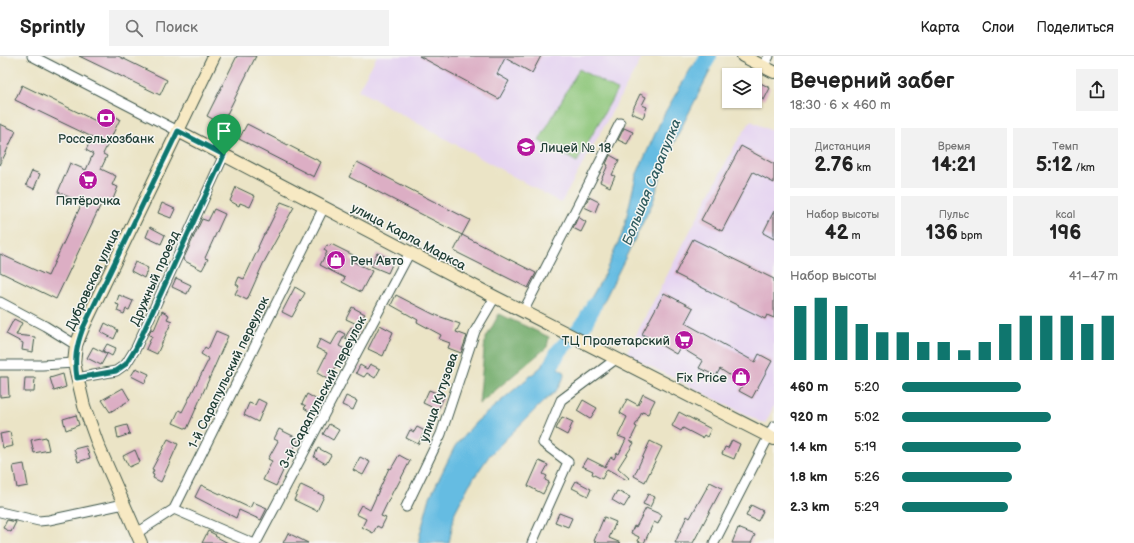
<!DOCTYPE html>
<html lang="ru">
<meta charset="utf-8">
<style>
:root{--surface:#fff;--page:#f2f2f2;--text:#222;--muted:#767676;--line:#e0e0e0;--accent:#0f766e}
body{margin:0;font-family:"Balsamiq Sans",sans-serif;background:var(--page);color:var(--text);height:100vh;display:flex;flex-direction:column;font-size:15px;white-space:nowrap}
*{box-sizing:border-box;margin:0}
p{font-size:13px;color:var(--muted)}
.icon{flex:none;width:22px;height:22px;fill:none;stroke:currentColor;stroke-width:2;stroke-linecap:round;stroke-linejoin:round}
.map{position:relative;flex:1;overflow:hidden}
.sheet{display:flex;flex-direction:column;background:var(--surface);width:360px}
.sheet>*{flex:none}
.fabs{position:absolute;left:722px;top:12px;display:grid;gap:8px}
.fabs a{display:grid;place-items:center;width:40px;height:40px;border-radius:0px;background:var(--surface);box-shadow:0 1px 3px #0004;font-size:20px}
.pin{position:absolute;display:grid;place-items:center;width:34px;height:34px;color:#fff;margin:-41px -17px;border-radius:50% 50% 50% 0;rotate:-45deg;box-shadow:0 0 4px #0007}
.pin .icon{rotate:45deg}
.round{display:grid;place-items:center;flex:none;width:42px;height:42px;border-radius:0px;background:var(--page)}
.overview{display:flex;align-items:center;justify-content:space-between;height:68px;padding:0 16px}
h1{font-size:22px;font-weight:800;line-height:30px}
.stats{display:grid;grid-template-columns:repeat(3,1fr);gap:6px;height:68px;padding:4px 16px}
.stats div{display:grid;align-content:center;border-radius:0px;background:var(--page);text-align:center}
.stats b{font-size:20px;font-weight:800}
.stats small{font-size:11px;font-weight:400}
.stats p{font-size:11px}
.chart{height:112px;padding:8px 16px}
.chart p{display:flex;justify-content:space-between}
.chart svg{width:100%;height:72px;margin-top:4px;stroke:var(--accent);stroke-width:6}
ul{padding:0 16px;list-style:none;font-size:13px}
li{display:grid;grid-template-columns:64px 48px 1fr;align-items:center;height:30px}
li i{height:10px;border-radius:5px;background:var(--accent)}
header{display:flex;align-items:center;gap:24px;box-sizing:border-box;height:56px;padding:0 20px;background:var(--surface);border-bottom:1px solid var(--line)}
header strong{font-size:19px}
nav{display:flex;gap:22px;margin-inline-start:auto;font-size:14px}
.search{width:280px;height:36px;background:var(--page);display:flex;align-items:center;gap:10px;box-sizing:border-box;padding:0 14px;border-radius:0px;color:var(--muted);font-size:15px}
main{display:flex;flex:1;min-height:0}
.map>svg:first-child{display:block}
.built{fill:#e5d3f1}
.green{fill:#8ec67a;stroke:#568257}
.forest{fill:#72ab6a;stroke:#48744f}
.water{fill:#65bce2;stroke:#427c8b}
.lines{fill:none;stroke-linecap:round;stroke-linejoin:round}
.river{stroke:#65bce2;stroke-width:16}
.building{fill:#dcaec4}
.minor-casing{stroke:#3e564a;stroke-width:11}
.secondary-casing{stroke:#3e564a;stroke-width:14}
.minor{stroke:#fff;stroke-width:9}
.secondary{stroke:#f7e9c3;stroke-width:12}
.route-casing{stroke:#fff;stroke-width:8}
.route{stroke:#0f766e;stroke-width:5}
.labels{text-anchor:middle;stroke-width:3;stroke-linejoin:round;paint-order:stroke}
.poi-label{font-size:13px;fill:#1f3d34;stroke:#f6f6f2}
.street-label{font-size:13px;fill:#1f3d34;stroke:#f6f6f2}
.water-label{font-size:14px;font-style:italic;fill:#305d60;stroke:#f6f6f2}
</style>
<header>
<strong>Sprintly</strong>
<div class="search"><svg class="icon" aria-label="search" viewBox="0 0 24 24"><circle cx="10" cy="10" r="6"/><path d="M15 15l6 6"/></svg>Поиск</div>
<nav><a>Карта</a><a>Слои</a><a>Поделиться</a></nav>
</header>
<main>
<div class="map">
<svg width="774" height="487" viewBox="0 0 774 487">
<rect width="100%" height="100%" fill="#f6f6f2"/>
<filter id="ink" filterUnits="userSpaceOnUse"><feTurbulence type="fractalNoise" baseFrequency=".025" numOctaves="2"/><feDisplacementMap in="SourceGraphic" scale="8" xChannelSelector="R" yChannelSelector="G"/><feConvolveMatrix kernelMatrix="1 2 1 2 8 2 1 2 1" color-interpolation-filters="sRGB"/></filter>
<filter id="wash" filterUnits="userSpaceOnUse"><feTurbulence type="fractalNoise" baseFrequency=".012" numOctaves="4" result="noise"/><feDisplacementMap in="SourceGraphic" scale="16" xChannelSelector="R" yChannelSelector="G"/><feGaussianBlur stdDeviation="0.9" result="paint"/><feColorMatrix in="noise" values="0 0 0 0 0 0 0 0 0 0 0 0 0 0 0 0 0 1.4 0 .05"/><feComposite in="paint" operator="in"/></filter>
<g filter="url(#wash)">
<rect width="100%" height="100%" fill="#ebe4c6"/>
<g class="built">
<path d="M377,0H643L561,147L358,34Z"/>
<path d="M751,65L774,76V350L765,368L626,298L736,87Z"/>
</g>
<path class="green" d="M579,13L617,34L577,106L539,85Z"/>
<path class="forest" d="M499,258L549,281L547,291L479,348L485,284Z"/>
<g class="water">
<path d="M702,0H704L710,15L667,100L653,146L602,249L589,270L578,264L602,223L623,176L636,120L664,58L693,9Z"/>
<path d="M560,286L567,289L563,298L555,309L556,311L563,315L564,319L563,323L556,335L544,345L489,400L469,429L455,456L449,487H419V482L430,441L455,390L476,366L541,311L549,298Z"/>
</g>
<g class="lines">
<g class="river">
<path d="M694,24L709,0"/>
<path d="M553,306L558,296L584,268L594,249"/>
</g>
</g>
<g id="blocks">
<g class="building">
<path d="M79,0H118L167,24L160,39Z"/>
<path d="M237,0H256L222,68L207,60Z"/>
<path d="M419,0H541L532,17L505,2L497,18L509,25L499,43Z"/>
<path d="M755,24L770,32L764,44L755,39Z"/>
<path d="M22,29L100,67L105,55L120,63L103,98L107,100L101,113L116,120L112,129L118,131L111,148L103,144L56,243L0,216V198L48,220L82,147L58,136L70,107L86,114L93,98L86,94L92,81L15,44Z"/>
<path d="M640,38L646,41L642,49L647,51L643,62L631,57Z"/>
<path d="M0,68L16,75L0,109Z"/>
<path d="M247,68L321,106L314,121L239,83Z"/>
<path d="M624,72L633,76L627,88L618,84Z"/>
<path d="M741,90L774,108V127L753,116L722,175L701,164Z"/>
<path d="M610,99L619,104L612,119L615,120L610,131L600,126L608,109L606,108Z"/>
<path d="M357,106L470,164L462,179L349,121Z"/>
<path d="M32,115L40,118L34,133L26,129Z"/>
<path d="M236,131L255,140L250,151L240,147L239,150L230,145Z"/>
<path d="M589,141L599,146L595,156L584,151Z"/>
<path d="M281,146L294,151L263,208L247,244L235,238L239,230L236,228L239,221L244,223L259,191H258L264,178H265Z"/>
<path d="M162,147L175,153L171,162L158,157Z"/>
<path d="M214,153L225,158L205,202L208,203L202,214L183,204L202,163L208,165Z"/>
<path d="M774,155V183L763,177Z"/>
<path d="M578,161L586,166L581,176L573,172Z"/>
<path d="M150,171L165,179L161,188L146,181Z"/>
<path d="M462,179L536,217L528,232L454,195Z"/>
<path d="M693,183L774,223V262L767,259L765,263L675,218Z"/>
<path d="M331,188L353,199L350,204L372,215L361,236L342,226L345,222L320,209L327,196L324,194L327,189L330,190Z"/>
<path d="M377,197L394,204L388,217L371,210Z"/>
<path d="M135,206L148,212L144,222L131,215Z"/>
<path d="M176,222L191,229L187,238L172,231Z"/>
<path d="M295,231L305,237L292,261L282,256Z"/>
<path d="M664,237L693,252L685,267L755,306L759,298L772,305L752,342L739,335L743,328L720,313L716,320L699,312L703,305L680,291L676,298L642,278Z"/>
<path d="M119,239L133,245L129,254L126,253L124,258L117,255L119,249L116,248Z"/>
<path d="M396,239L433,258L460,268L456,276L467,280L461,297L448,292L450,287L439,283L441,279L417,266L418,264L391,249Z"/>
<path d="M352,251L365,258L359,269L346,263Z"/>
<path d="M162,255L169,259L167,263L172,265L157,298L146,293L152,280L149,279L151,273L154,274Z"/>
<path d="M14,263L22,267L16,279L35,281L33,296L22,294L23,287L6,278Z"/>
<path d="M105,267L118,274L114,283L101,276Z"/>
<path d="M380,269L393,276L383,300L368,293Z"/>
<path d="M351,271L360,275L355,284L354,283L353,285L345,282Z"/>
<path d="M216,275L228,280L187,373L173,367L179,354L182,356L209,303L201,298L205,291L208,293Z"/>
<path d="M339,275L345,278L339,290L348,295L339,312L336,310L329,324L317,317L327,297L316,292L320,283L331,289Z"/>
<path d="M107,288L116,292L112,300L103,295Z"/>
<path d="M93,291L107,298L101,309L87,302Z"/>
<path d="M370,308L380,313L375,322L367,317L364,321L356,317L360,309L367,313Z"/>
<path d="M136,312L149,318L145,327L131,320Z"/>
<path d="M63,318L66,331L54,335L50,322Z"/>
<path d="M0,321H8L9,340L0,341Z"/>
<path d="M25,322H35L34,336H24Z"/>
<path d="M123,332L130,344L110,356L102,344Z"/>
<path d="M429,334L444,340L438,354L423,347Z"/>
<path d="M307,338L319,345L312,357L304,352L306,350L302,348Z"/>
<path d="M643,338L655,344L648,358L642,356L635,370L637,371L630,385L634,387L618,412L629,422L627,424L607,413L602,423L592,418L593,415L582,410L587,402L605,411L611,401L614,403L617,397L619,398L626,383L618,380L627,361L620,357L627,343L638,349Z"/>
<path d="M346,340L357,345L353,354L342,349Z"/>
<path d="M258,343L266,347L258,366L244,359L249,347L255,349Z"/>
<path d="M583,344L597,352L590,363L577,355Z"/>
<path d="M679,356L711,373L707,381L704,379L702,382L683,372L681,375L672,370Z"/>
<path d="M76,359L79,369L66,374L63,363Z"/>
<path d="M562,361L573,366L567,379L556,373Z"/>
<path d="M329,368L339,374L333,384L323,378Z"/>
<path d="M127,369L130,378L118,382L116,372Z"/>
<path d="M417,371L425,375L418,388L406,382L410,374L414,376Z"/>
<path d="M279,373L299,383L282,414L283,415L276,430L263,424L272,405L268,403L278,385L274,383Z"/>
<path d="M10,376L13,390L3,392L0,378Z"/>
<path d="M46,381L49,394L34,397L31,384Z"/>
<path d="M168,383L178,388L161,426L153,422L154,419L152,418L154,414L152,413Z"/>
<path d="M732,384L740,388L734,403L722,398L725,391L728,392Z"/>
<path d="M650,385L662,391L645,426L634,420Z"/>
<path d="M86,390L90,402L78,406L74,393Z"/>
<path d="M318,392L331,399L326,408L314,401Z"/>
<path d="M135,394L140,406L129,411L123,400Z"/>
<path d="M399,399L410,405L396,432L395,431L381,460L386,462L381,472L377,470L373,477L362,471L366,463L356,458L361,449L370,454L389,412L391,413Z"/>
<path d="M360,401L370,406L363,419L353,414Z"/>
<path d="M539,405L548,409L543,418L547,420L545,424L549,426L543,438L528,430Z"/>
<path d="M24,408L28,430L17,432L13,410Z"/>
<path d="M576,425L591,433L588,440L572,432Z"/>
<path d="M710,426L722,432L693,487H675L687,460L690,462Z"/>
<path d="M201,429L250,452L253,446L267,452L261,464L239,454L236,462L195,441Z"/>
<path d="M301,429L324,440L317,455L294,444Z"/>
<path d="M617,435L630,441L624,451L612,444Z"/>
<path d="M648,438L655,441L650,451L643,448Z"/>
<path d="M751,449L763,455L758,465L746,460Z"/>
<path d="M646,452L662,459L658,468L654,466L644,487H643L638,485L639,481L631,477L634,470L636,471Z"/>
<path d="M559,457L572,462L568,471L555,466Z"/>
<path d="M604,461L616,466L609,482L621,487H599L594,485Z"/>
<path d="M7,464L16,466L11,476L3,472Z"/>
<path d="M738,472L755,479L751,487H732Z"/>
<path d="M208,475L216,479L215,480L228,487H202Z"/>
<path d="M288,477L308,487H283Z"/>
</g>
</g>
</g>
<g filter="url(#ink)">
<use href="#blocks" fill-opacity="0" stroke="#3e564a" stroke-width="1"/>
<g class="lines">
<defs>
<g id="minor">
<path d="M32,0L178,75"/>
<path d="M763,11L769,0"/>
<path d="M0,246L45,270L76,289"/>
<path d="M523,256L620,67"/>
<path d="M0,309H42L74,307"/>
<path d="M77,322L116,315L126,308L136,292L224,99"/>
<path d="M406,451L441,378L475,275L495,241"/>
<path d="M174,453L252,487"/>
<path d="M0,456L39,465L49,464L124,448"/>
<path d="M137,477L174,453L324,151"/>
<path d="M256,487L410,196"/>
<path d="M532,487L568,406L543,387L561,344L616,303"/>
<path d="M714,487L774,370"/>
</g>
<g id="secondary">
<path d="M743,0L774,16"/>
<path d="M178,75L495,241L774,383"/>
<path d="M141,487L98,389L84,350L74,307L76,289L83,272L214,0"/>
</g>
</defs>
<use href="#minor" class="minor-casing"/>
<use href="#secondary" class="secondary-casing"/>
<use href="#minor" class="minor"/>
<use href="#secondary" class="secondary"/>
</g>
</g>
<g class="lines" filter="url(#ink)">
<defs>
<path id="route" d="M178,75L224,99L136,292L126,308L116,315L77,322C74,303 76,291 83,272Z"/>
</defs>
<use href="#route" class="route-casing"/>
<use href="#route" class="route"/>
</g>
<defs>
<symbol id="bank-disc" viewBox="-11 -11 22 22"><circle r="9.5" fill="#b5179e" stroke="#f6f6f2"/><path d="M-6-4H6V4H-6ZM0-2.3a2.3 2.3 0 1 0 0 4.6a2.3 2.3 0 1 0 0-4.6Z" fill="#fff"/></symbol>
<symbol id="school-disc" viewBox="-11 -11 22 22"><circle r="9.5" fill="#b5179e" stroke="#f6f6f2"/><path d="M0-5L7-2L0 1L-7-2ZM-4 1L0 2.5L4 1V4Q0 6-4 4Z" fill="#fff"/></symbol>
<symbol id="supermarket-disc" viewBox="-11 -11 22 22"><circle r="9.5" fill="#b5179e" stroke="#f6f6f2"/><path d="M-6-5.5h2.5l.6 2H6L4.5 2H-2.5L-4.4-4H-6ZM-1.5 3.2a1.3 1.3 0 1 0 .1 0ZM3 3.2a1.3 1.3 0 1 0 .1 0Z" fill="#fff"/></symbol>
<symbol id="shop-disc" viewBox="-11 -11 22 22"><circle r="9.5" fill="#b5179e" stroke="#f6f6f2"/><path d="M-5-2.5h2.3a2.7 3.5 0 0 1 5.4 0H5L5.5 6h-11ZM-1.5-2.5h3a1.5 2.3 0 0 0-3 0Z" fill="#fff"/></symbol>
</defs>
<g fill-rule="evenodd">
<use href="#bank-disc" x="95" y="51" width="22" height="22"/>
<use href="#school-disc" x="515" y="80" width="22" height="22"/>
<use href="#supermarket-disc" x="77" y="113" width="22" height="22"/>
<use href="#shop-disc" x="325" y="193" width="22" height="22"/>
<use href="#supermarket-disc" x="673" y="273" width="22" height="22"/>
<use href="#shop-disc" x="730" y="310" width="22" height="22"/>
</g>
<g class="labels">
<g class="poi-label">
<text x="106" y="87">Россельхозбанк</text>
<text x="540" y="96" text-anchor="start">Лицей № 18</text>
<text x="88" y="149">Пятёрочка</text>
<text x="350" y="209" text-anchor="start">Рен Авто</text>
<text x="670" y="289" text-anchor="end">ТЦ Пролетарский</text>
<text x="727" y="326" text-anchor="end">Fix Price</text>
</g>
<g class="street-label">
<text transform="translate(409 180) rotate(28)" y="5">улица Карла Маркса</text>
<text transform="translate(154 222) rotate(-66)" y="5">Дружный проезд</text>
<text transform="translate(92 223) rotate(-65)" y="5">Дубровская улица</text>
<text transform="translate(228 316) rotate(-64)" y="5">1-й Сарапульский переулок</text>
<text transform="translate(322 336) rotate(-62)" y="5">3-й Сарапульский переулок</text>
<text transform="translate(438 341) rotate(-71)" y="5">улица Кутузова</text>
</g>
<g class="water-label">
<text transform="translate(651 126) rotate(-68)" y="5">Большая Сарапулка</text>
</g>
</g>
</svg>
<div class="fabs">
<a><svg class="icon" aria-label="layers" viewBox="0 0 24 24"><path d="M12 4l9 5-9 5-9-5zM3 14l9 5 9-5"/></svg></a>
</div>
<div class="pin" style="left:224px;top:99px;background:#1e9e55"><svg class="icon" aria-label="arrive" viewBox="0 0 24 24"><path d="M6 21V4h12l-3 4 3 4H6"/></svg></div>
</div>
<section class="sheet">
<div class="overview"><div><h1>Вечерний забег</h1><p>18:30 · 6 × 460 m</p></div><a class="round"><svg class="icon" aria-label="share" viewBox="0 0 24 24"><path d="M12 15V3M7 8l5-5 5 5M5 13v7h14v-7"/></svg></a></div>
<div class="stats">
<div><p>Дистанция</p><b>2.76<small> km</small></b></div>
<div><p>Время</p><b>14:21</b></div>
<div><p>Темп</p><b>5:12<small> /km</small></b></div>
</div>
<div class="stats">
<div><p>Набор высоты</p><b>42<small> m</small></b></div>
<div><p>Пульс</p><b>136<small> bpm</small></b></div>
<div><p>kcal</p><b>196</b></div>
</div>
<div class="chart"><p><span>Набор высоты</span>41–47 m</p>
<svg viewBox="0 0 160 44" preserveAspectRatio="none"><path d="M5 44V11M15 44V6M25 44V11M35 44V22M45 44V27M55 44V27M65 44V33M75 44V33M85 44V38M95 44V33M105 44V22M115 44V17M125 44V17M135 44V17M145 44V22M155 44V17"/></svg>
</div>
<ul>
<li><b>460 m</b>5:20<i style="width:55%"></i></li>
<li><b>920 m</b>5:02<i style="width:69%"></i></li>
<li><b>1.4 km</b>5:19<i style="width:55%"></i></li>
<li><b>1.8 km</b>5:26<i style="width:51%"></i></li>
<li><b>2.3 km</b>5:29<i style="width:49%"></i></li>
</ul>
</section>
</main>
